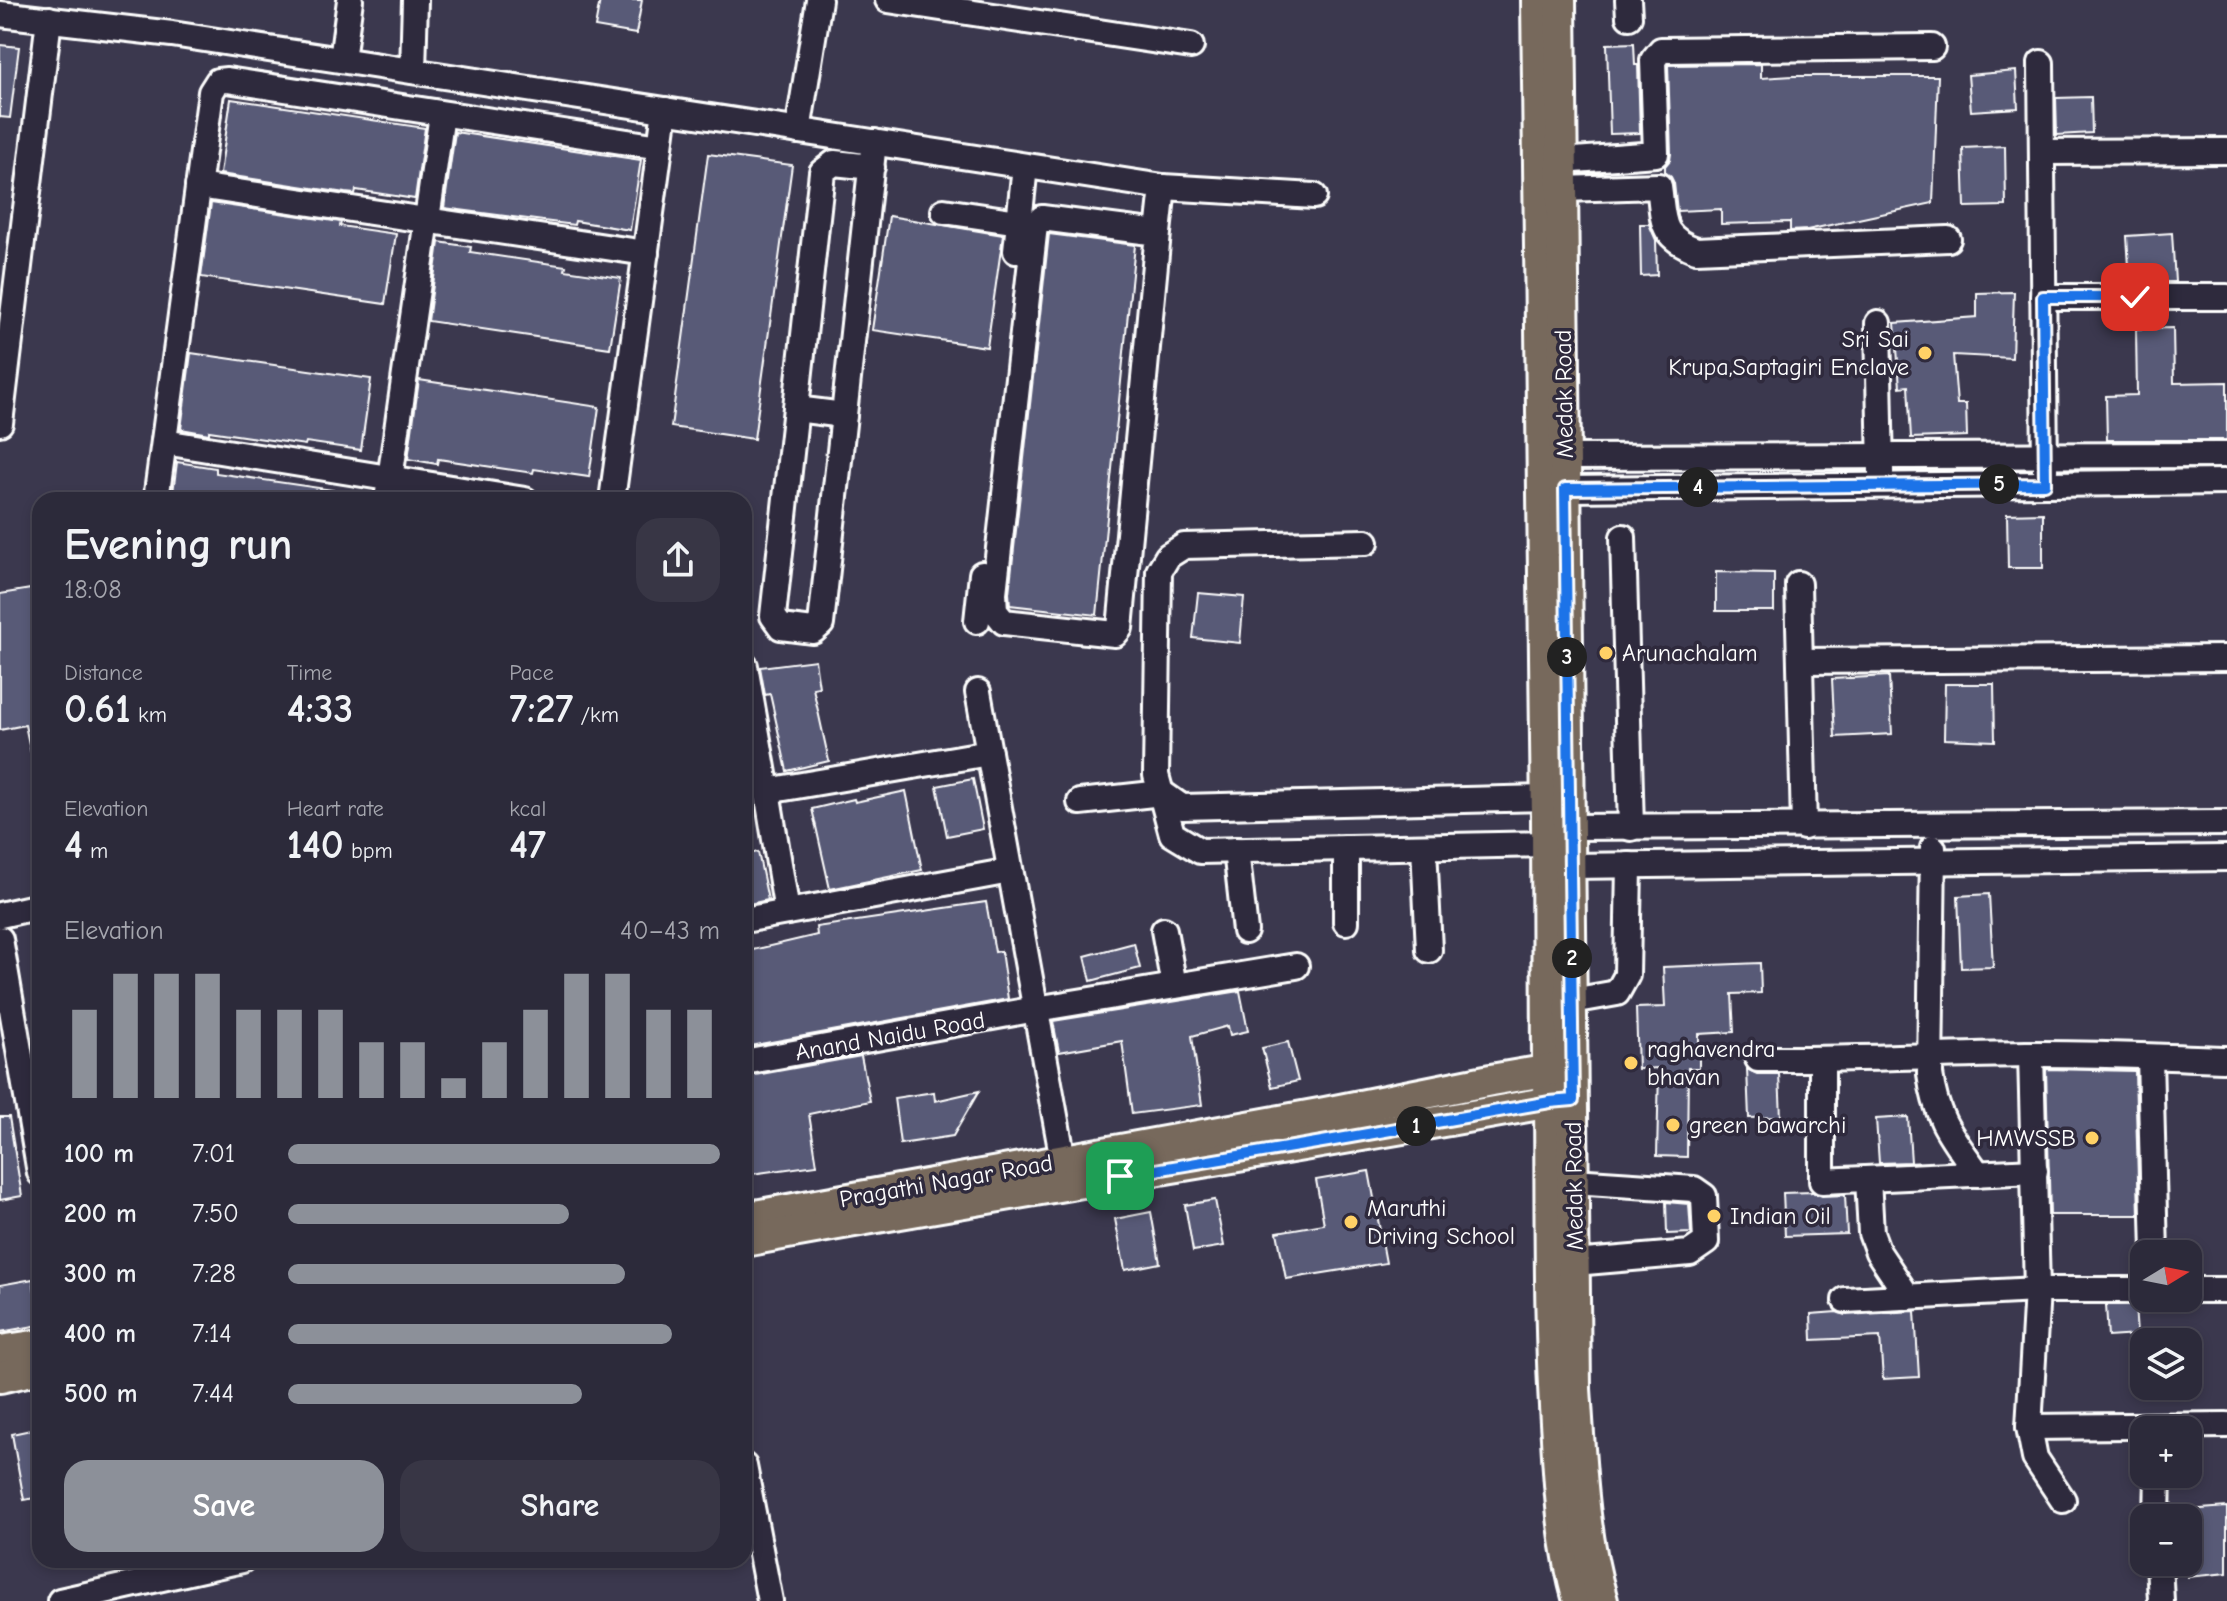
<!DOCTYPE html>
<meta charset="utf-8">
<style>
:root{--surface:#2c2a3a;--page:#383645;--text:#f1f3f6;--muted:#a6a7af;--line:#484654;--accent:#8c9099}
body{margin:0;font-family:"Comic Neue",sans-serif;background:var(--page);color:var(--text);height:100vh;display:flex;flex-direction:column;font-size:30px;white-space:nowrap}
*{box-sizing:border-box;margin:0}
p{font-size:26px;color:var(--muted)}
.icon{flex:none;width:44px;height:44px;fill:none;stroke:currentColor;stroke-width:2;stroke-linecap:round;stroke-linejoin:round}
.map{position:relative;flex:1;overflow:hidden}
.drawer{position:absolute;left:32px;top:492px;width:720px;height:1076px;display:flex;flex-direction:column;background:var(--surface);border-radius:24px;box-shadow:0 4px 12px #0003,0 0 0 2px var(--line)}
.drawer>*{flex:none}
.needle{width:52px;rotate:80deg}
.fabs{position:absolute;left:2130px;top:1240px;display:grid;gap:16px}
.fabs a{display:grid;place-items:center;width:72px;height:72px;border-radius:16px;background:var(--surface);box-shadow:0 4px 12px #0003,0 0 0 2px var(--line);font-size:40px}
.pin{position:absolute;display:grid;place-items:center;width:68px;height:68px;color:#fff;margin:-34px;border-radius:16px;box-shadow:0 4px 12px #0006}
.km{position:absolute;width:40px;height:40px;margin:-20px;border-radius:50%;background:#222;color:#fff;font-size:22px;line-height:40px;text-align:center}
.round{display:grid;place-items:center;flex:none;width:84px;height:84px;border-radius:24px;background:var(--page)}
.summary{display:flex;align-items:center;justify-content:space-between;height:136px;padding:0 32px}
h1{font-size:44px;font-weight:700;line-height:60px}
.metrics{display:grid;grid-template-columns:repeat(3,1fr);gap:12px;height:136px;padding:8px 32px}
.metrics div{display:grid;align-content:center}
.metrics b{font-size:40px;font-weight:700}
.metrics small{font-size:22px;font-weight:400}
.metrics p{font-size:22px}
.chart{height:224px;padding:16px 32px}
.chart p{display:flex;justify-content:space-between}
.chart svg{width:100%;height:144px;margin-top:8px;stroke:var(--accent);stroke-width:6}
.action{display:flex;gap:16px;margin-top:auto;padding:16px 32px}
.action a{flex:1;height:92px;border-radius:24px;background:var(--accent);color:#fff;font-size:32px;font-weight:700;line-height:92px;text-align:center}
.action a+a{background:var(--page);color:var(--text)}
ul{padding:0 32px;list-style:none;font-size:26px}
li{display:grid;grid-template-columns:128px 96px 1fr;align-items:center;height:60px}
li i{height:20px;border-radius:10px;background:var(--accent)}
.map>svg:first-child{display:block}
.building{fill:#585a77;stroke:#fff;stroke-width:2}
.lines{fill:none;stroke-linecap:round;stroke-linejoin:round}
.minor-casing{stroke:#fff;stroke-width:30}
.major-casing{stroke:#fff;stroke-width:36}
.minor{stroke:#2f2a3d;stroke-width:24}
.major{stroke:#77695c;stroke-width:30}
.route-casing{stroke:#fff;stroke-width:16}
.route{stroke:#1a73e8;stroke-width:10}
.poi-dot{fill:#ffd166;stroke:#2f2a3d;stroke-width:3}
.labels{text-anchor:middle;stroke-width:7;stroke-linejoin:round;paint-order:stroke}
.poi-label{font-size:24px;fill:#fff;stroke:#2f2a3d;text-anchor:start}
.street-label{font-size:24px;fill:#fff;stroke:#2f2a3d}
</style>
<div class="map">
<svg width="2227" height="1601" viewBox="0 0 2227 1601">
<rect width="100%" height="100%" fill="#3b384e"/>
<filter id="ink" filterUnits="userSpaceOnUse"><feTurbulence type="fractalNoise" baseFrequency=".0125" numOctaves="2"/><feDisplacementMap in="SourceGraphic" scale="16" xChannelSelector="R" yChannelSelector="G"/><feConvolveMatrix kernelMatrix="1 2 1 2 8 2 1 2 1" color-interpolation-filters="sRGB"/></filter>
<g filter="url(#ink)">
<g class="building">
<path d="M600,0H642L636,34L595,27Z"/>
<path d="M1634,43L1635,65H1638L1640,133L1610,134L1607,44Z"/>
<path d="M0,45L19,47L10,118L0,117Z"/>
<path d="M1761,64V78L1793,76H1938L1933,203L1807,230L1790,231V222L1721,224V209L1677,211L1674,183L1671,177L1665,172V166L1670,160L1671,154L1668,65Z"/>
<path d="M2016,71L2018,108L1971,111L1968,75Z"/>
<path d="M2091,97L2092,133L2057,135L2056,98Z"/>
<path d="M231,99L425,128L415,199L356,190L355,194L345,193L220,174Z"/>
<path d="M455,132L641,160L630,230L575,221L574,225L444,208Z"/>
<path d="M2005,146L2006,206L1965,207L1963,148Z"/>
<path d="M708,154L792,165L754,439L671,427Z"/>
<path d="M211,203L341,222L340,226L396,234L385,304L201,277Z"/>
<path d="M889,216L1003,235L987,347L872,330Z"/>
<path d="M1640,224H1649L1656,240L1657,275L1641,276Z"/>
<path d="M2172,233L2175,282H2130L2127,236Z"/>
<path d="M1049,234L1135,245L1097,615L1010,605L1009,593Z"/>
<path d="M439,242L471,247L470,252L566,266L565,270L621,278L610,348L428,321Z"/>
<path d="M2014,292L2012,358L1953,355L1957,404H1966L1967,436L1911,438L1908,386L1900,387L1895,323L1977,317V293Z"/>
<path d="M2173,328L2174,383L2227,382V440H2107L2106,396L2137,395L2136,329Z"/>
<path d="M191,353L371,379L361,450L306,442L305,445L209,431V434L181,429Z"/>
<path d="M419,380L599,407L589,477L534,469L533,473L438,459L437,464L408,459Z"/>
<path d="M177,462L216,468V473L333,490L332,500H172Z"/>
<path d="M2043,513V568H2008L2007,514Z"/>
<path d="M1716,572L1774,573V611H1716Z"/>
<path d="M31,589L38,635H34L40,663V762L33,763L25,725L0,730V594Z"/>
<path d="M1198,593L1244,597L1240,643L1193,638Z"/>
<path d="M815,660L819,687L813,688L829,761L787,771L770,694L765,695L760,667Z"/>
<path d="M1889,676L1892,734L1835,737L1832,679Z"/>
<path d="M1945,684H1994L1995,741L1944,739Z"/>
<path d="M973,779L983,829L947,836L937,786Z"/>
<path d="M906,791L922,870L830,889L812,809L854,799L855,802Z"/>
<path d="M758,852L768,900L744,905V855Z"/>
<path d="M1989,894L1993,967L1961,968L1958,896Z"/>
<path d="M986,902L995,952L1001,951L1008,999L744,1047V952L817,935L816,927Z"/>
<path d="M1134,943L1140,968L1091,981L1085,956Z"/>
<path d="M1760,963L1761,993L1732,994L1734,1032L1699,1034V1068H1688L1687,1157L1657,1156L1659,1068L1638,1069L1636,1008L1665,1007L1663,967Z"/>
<path d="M1240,991L1248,1031L1230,1035L1228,1026L1192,1036L1202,1105L1132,1114L1122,1041L1059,1052L1053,1021Z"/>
<path d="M1288,1042L1298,1081L1272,1087L1262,1048Z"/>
<path d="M861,1056L870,1101L809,1114L817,1165L744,1175V1130L748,1129L744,1112V1077Z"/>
<path d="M1747,1069L1757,1074H1779L1781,1117L1749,1118Z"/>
<path d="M2046,1069L2135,1071L2139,1215H2050Z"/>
<path d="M979,1091L953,1136L900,1144L894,1098L934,1092L935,1101Z"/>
<path d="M0,1117H9L22,1196L0,1200Z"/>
<path d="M1908,1117L1911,1162L1879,1163L1876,1119Z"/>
<path d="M1369,1171L1386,1263L1286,1279L1277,1232L1324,1224L1316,1180Z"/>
<path d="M1812,1192L1822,1196L1845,1195L1847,1234L1785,1236L1783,1193Z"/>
<path d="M1215,1200L1224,1246L1193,1251L1185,1205Z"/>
<path d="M1666,1202L1689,1204L1691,1233L1667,1234Z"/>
<path d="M1151,1212L1160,1263L1125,1270L1115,1219Z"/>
<path d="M33,1279L40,1325L0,1332V1285Z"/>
<path d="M2106,1305H2135L2137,1335L2108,1337Z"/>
<path d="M1915,1311L1919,1377L1883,1379L1880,1337L1812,1340L1811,1314L1837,1312L1846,1315Z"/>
<path d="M40,1428V1497L24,1500L12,1434Z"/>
<path d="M2227,1507V1573L2188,1577V1510Z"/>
</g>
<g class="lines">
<defs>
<g id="minor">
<path d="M888,0L1191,46"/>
<path d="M1628,0L1629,17"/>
<path d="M0,14L172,34L1163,187L1314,196"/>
<path d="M342,60L350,0"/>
<path d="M2041,63L2045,470"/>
<path d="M413,71L415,0"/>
<path d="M798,131L819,0"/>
<path d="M2042,152L2227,151"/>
<path d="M1561,161L1656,154L1653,60L1661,50L1932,47"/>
<path d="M872,167L834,163L822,172L773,616L781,627L813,631L821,624L874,142"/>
<path d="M198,186L646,253"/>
<path d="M1562,189L1659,186C1664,221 1659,236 1696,250L1948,239"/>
<path d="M944,211L1019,222"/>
<path d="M1158,233L1042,218L1035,225L994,593L995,611L1004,622L1115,634L1120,628L1158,233L1163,187"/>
<path d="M1016,251L1025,166"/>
<path d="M2043,297H2227"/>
<path d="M1878,323L1881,473"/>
<path d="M796,409L844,415"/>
<path d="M0,423L49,19"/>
<path d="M164,442L525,500"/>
<path d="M1565,457L2227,455"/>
<path d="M1565,489L2227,482"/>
<path d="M156,500L211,92L218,81L227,80L660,147"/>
<path d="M387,500L442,114"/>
<path d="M612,500L665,110"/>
<path d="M1623,537L1631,828"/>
<path d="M1366,542L1184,546L1168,556L1159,571L1156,775L1172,834L1200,851L1547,844"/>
<path d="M1798,584L1804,827"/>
<path d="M977,621L982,574"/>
<path d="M1800,661L2227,658"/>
<path d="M745,666L767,791"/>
<path d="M978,692L1063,1160"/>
<path d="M1080,802L1162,793L1182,807L1547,798"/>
<path d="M1570,827L2227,823"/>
<path d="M1424,847L1429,950"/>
<path d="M1346,848V922"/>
<path d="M1933,848L1930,1074C1936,1120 1952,1137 1978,1174"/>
<path d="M1236,850L1245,931"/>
<path d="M1571,866L2227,858"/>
<path d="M787,912L767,791L989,753"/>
<path d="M0,915L40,906"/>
<path d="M744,920L1010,871"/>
<path d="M1164,930L1174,986"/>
<path d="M0,939L40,1173"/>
<path d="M1572,1001L1617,993L1627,975L1629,865"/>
<path d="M2031,1054L2037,1290L2029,1427L2035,1458L2063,1500"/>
<path d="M2150,1057L2155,1254"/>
<path d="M1758,1059C1848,1060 1937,1055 2026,1054C2093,1053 2160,1057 2227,1059"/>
<path d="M1822,1060V1181L2035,1171"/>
<path d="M744,1062L1036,1009L1296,966"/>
<path d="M1868,1179L1871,1233L1878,1252L1908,1297"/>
<path d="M1573,1181L1694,1189L1704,1196L1706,1242L1690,1253L1574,1263"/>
<path d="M2188,1290H2227"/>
<path d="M1845,1300L2037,1290H2144"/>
<path d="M2029,1427L2227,1425"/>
<path d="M744,1466L770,1601"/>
<path d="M2157,1518L2158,1474"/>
<path d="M2159,1562L2161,1601"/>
<path d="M60,1601L242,1560"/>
</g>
<g id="major">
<path d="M1537,0L1547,820L1548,1070L1550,1102C1551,1214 1549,1326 1557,1438C1560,1493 1564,1548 1579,1601"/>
<path d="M1560,0L1575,1389C1580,1460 1582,1532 1602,1601"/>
<path d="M744,1218L1325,1113L1491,1080L1568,1067"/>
<path d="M744,1241C1012,1191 1282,1151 1550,1102L1567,1101"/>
<path d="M0,1351L40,1345"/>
<path d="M0,1377L40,1368"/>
</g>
</defs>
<use href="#minor" class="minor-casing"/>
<use href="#major" class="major-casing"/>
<use href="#minor" class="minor"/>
<use href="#major" class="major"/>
</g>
</g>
<g class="lines" filter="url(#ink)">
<defs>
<path id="route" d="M1120,1176L1328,1141L1550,1102L1573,1100L1565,489L2045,484L2043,297H2135"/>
</defs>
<use href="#route" class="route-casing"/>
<use href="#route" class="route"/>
</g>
<g class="poi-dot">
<circle cx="1925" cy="353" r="8"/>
<circle cx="1606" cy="653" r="8"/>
<circle cx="1631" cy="1063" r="8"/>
<circle cx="1673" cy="1125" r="8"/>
<circle cx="2092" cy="1138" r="8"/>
<circle cx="1714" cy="1216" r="8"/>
<circle cx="1351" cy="1222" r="8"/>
</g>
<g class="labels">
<g class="poi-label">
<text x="1909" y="347" text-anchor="end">Sri Sai<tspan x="1909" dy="28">Krupa,Saptagiri Enclave</tspan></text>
<text x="1622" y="661">Arunachalam</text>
<text x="1647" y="1057">raghavendra<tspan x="1647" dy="28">bhavan</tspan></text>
<text x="1689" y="1133">green bawarchi</text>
<text x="2076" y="1146" text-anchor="end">HMWSSB</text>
<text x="1367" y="1216">Maruthi<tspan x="1367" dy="28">Driving School</tspan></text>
<text x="1730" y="1224">Indian Oil</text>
</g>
<g class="street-label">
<text transform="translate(1564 394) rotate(-91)" y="8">Medak Road</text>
<text transform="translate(890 1036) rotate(-10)" y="8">Anand Naidu Road</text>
<text transform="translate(946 1181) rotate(-10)" y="8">Pragathi Nagar Road</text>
<text transform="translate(1574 1186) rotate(-91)" y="8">Medak Road</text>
</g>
</g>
</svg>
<div class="fabs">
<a><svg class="needle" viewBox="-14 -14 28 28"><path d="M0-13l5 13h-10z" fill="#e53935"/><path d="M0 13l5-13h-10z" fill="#a6a7af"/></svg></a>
<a><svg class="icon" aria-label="layers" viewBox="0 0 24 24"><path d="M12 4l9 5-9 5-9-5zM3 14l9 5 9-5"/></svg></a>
<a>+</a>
<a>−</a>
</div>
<div class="pin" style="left:1120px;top:1176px;background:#1e9e55"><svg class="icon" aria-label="arrive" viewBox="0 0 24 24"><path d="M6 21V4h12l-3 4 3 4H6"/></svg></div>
<div class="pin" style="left:2135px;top:297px;background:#d93025"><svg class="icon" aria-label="check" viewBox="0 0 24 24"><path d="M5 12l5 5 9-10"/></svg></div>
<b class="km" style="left:1416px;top:1126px">1</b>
<b class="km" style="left:1572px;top:958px">2</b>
<b class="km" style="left:1567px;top:657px">3</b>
<b class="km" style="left:1698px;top:487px">4</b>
<b class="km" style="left:1999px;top:484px">5</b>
<section class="drawer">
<div class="summary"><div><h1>Evening run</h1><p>18:08</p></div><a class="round"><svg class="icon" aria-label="share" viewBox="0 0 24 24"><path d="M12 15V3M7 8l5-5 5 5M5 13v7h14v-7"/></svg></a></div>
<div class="metrics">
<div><p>Distance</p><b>0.61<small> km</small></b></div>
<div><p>Time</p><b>4:33</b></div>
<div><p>Pace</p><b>7:27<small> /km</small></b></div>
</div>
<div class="metrics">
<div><p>Elevation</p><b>4<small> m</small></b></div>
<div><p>Heart rate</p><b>140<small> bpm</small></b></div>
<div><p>kcal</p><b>47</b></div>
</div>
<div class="chart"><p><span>Elevation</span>40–43 m</p>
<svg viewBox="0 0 160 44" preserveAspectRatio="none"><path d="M5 44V17M15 44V6M25 44V6M35 44V6M45 44V17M55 44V17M65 44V17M75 44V27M85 44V27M95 44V38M105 44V27M115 44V17M125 44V6M135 44V6M145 44V17M155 44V17"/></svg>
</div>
<ul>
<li><b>100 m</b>7:01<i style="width:100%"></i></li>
<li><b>200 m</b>7:50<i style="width:65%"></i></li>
<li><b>300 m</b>7:28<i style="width:78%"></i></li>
<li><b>400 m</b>7:14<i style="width:89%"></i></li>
<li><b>500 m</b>7:44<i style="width:68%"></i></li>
</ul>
<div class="action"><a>Save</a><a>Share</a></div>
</section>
</div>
